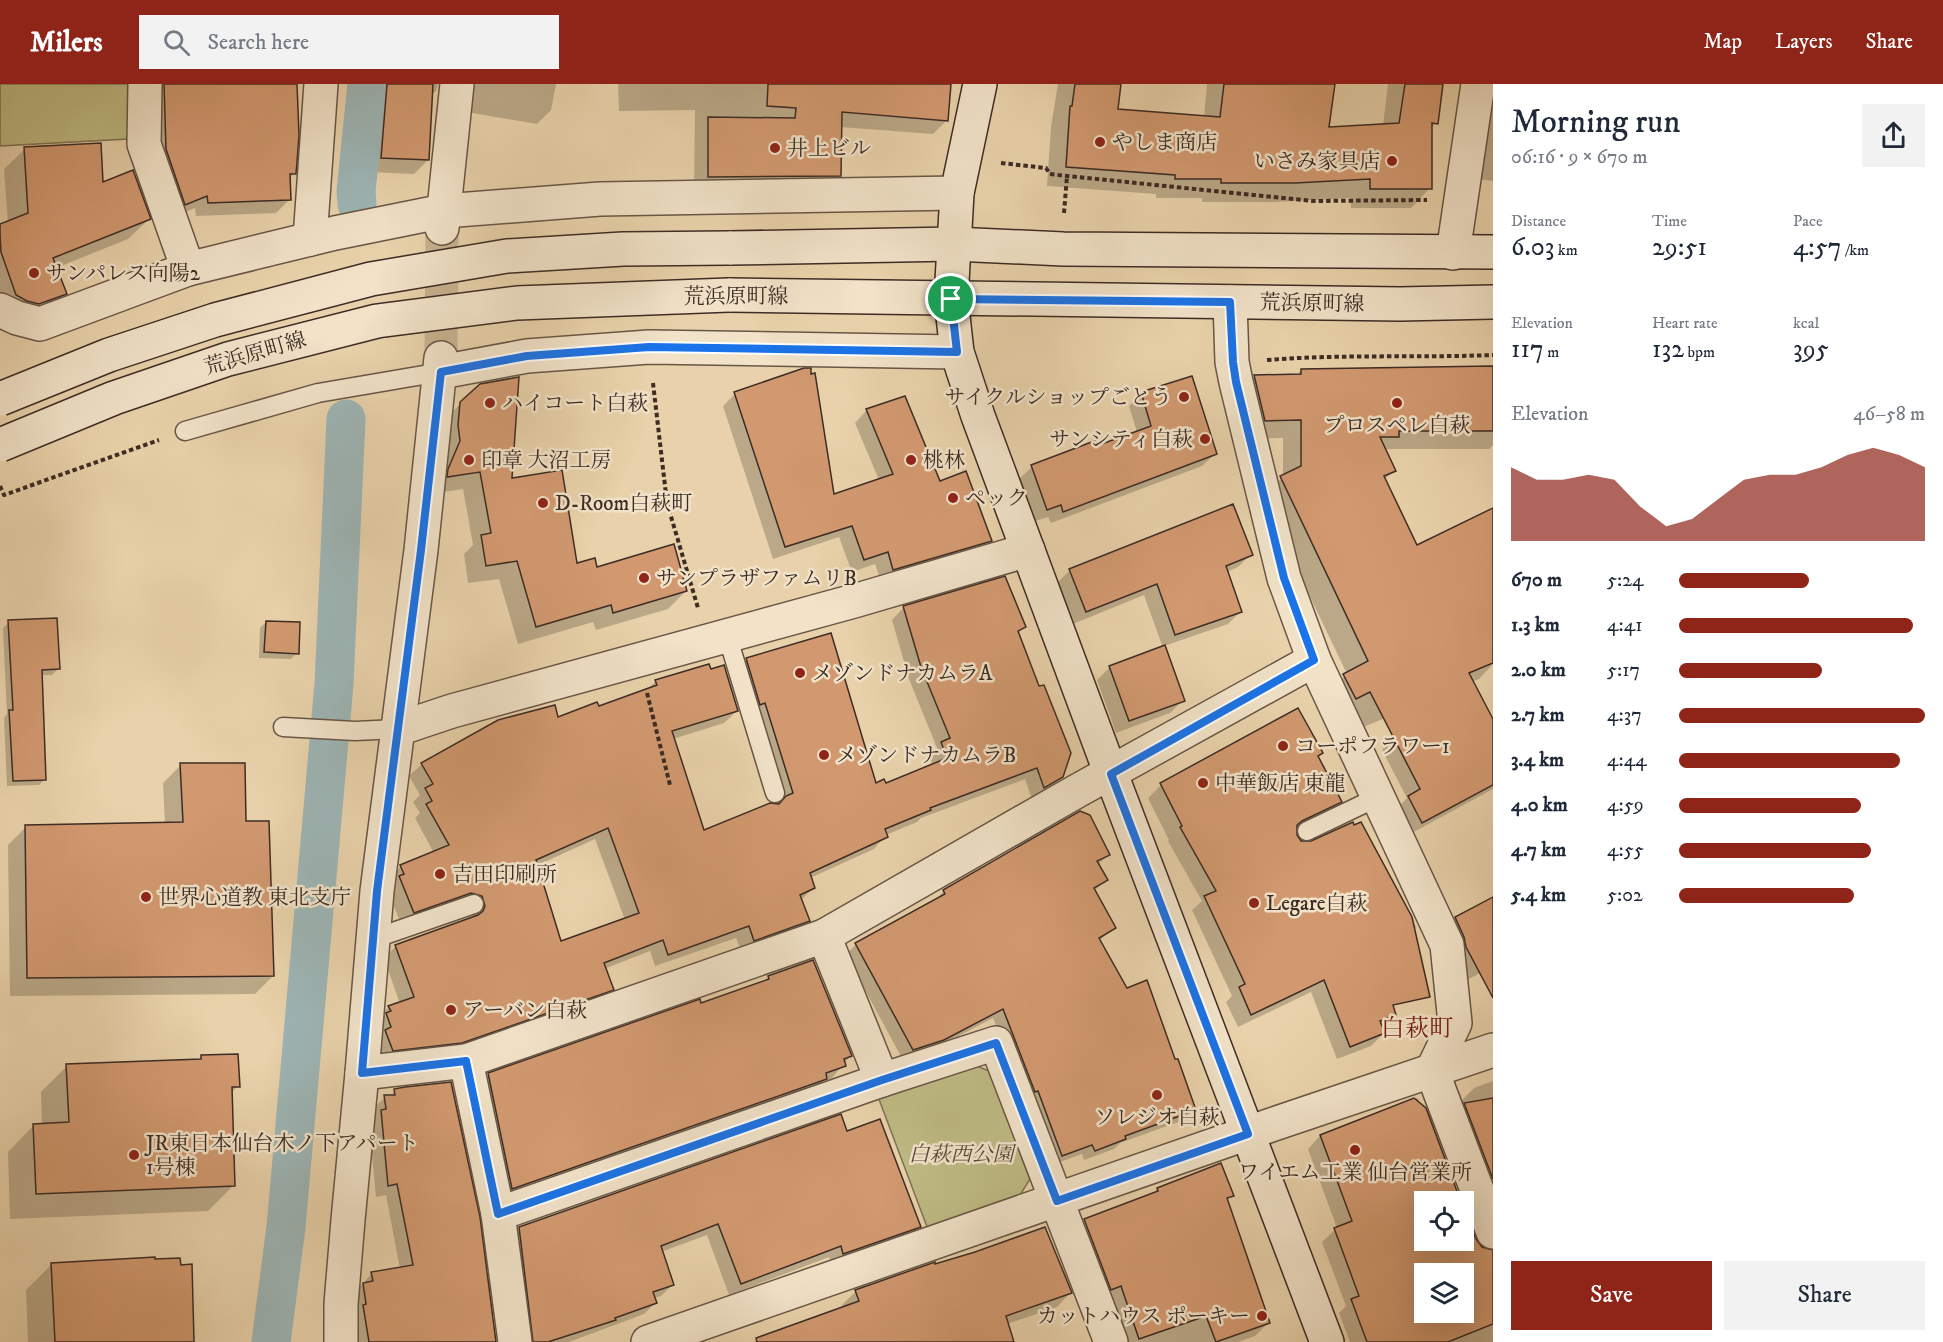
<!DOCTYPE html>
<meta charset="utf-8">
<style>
:root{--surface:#fff;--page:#f2f2f3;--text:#1f2937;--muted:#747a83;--accent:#8f2418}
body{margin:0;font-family:"IM FELL DW Pica","Noto Serif JP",serif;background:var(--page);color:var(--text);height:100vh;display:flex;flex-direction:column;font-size:22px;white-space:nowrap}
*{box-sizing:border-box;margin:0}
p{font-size:20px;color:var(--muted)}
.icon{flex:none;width:33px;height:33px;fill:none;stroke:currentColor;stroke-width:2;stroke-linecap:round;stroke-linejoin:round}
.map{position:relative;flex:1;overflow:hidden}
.sheet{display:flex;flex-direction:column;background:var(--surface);width:450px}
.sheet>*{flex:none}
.tools{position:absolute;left:1414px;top:1107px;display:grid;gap:12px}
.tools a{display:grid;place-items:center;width:60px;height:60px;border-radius:0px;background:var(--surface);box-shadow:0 6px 24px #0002;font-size:30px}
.pin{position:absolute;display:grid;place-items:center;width:51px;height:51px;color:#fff;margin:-26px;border:3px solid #fff;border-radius:50%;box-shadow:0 2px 6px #0007}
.round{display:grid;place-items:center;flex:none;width:63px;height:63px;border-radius:0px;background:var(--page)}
.summary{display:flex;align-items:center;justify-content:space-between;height:102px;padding:0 18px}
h1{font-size:33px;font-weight:600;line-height:45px}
.figures{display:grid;grid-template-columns:repeat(3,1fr);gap:9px;height:102px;padding:6px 18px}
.figures div{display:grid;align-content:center}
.figures b{font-size:26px;font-weight:600}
.figures small{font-size:16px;font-weight:400}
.figures p{font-size:16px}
.chart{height:168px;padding:12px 18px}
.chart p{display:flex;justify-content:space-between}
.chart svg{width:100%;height:108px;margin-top:6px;fill:var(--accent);opacity:.7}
.action{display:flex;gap:12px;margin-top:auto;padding:12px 18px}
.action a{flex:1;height:69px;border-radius:0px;background:var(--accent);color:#fff;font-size:24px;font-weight:600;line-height:69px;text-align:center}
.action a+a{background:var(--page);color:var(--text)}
ul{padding:0 18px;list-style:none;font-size:20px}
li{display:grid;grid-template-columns:96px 72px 1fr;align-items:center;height:45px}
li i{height:15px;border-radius:8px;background:var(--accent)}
header{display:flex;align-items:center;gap:36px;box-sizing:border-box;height:84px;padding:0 30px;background:var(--accent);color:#fff}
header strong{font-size:28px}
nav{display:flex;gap:33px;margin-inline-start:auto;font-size:21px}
.search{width:420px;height:54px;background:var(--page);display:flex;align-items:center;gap:15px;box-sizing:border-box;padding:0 21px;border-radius:0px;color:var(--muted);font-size:22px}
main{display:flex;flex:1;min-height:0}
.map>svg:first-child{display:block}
.green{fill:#beba83;stroke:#7e7354;stroke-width:1.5}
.shadow{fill:#0003;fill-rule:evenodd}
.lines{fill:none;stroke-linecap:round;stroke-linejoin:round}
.canal{stroke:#9db5b5;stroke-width:39}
.building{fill:#d29970;stroke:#3d2c25;stroke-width:1.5;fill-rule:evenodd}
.street-tunnel{stroke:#c7b190;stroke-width:33;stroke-dasharray:33 16;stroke-linecap:butt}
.lane-casing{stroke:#685646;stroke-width:21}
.street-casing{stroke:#685646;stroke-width:36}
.secondary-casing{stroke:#3d2c25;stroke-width:36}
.path{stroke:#3d2c25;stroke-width:4;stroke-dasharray:4.5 3;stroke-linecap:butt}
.lane{stroke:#f1e2c8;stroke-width:18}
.street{stroke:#f1e2c8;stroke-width:33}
.secondary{stroke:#f1e2c8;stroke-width:33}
.secondary-bridge-casing{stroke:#3d2c25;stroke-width:36;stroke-linecap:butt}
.secondary-bridge{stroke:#f1e2c8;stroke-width:33}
.route-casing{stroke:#fff;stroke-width:12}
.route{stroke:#1a73e8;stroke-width:8}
.poi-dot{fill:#8f2418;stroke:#f1e2c8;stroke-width:2}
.labels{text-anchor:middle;stroke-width:5;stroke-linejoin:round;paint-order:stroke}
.poi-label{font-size:21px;fill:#3d2c25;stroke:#f1e2c8;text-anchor:start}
.street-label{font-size:21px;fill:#3d2c25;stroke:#f1e2c8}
.park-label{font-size:21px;font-style:italic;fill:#574838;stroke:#f1e2c8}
.quarter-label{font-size:24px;fill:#7a1f14;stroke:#f1e2c8}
</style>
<header>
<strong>Milers</strong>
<div class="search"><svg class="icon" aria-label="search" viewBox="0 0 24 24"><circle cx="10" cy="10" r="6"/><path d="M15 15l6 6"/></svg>Search here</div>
<nav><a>Map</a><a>Layers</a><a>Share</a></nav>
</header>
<main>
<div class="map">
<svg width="1493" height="1258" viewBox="0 0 1493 1258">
<rect width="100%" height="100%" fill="#e9d2ab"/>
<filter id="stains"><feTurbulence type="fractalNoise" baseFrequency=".00333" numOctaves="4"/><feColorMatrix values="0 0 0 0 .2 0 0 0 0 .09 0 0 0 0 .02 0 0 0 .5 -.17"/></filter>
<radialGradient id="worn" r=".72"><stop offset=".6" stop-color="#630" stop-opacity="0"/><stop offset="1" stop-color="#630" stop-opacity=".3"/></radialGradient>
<g class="green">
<path d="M0,0H131L128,55L0,62Z"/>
<path d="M970,979L989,987L1030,1095L1017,1116L929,1148L877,1010Z"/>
</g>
<g class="shadow">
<path d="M163,0H296L294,89L289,95V116L276,129L196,132L195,124L173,133L152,12Z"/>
<path d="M374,0H438L436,7L431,11L428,76L414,90L368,88Z"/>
<path d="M456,0H556L551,26L537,40L461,27Z"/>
<path d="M618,0H949L947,36L933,50L840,43V92L826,106L694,107L695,26L619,27Z"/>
<path d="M1058,0H1119L1116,27L1204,33L1207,0H1333L1327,44L1383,42L1388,0H1441L1436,39L1430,45V104L1411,124H1351V114L1274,118H1202V114H1156V110L1047,102L1051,43Z"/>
<path d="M1493,8V97L1478,95L1484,43L1489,39Z"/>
<path d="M25,65L102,100L149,135L128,155L56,184L65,210L45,230L0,233V142L8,139L4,85Z"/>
<path d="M1493,284V361L1489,365H1385L1394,387L1384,396L1416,463L1493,566V580L1479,595L1361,644L1325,610L1347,590L1262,412L1283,393V354L1247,355L1236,311L1254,293L1297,291L1301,286Z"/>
<path d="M1191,294L1215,370L1202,382L1051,439L1048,433L1035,437L1019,395L1032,383L1137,348L1129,322L1142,310Z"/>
<path d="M735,310L832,412L879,396L855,339L867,326L939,398L990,457L978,469L881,497L875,480L852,488L839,453L773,475L723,322Z"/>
<path d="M461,319L511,395L575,481L686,507L668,525L596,546L593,538L518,560L499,495L468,499L464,470L473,461L463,405L430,410L443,338Z"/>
<path d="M1251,470L1238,483L1227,488L1240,528L1228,540L1164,562L1183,616L1170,629L1116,649L1097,596L1110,583L1163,564L1144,511L1073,540L1057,499L1070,486Z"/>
<path d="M904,523L1024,543L1017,550L1062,692L1049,705L1032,715L1025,695L921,734L917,738L886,751L874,765L810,794L813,804L801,816L808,837L796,849L742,868L736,854L655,882L650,867L604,885L612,905L599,918L448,970L380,978L377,935L389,923L400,920L384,874L396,862L473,834L470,824L401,840L387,805L389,795L401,782L434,769L415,734L420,729L413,718L420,711L409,692L422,680L557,635L598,624L647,606L656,597L737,627L724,639L673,655L703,748L780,721L752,631L734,588L747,576L875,701H885L933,682L929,672L937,664L909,595L892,536ZM595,755L625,836L560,859L536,782Z"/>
<path d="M9,538L58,585L52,591H41L45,695L39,701L7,702L4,634L7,630L3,544Z"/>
<path d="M266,538L297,569L291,575L259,574L260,544Z"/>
<path d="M1298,626L1321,669L1317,674L1340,718L1327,730L1294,746L1296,753L1305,760L1361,740L1416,843L1403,856L1388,933L1380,941L1384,949L1371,962L1337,975L1311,908L1238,943L1226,918L1232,912L1192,826L1202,817L1168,757L1169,756L1148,714L1161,701Z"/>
<path d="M1493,633V705L1410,750L1397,725L1407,714L1382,666L1394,655Z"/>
<path d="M181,681L244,739L273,892L255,910L10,912L8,761L26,743L165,740L163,699Z"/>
<path d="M1108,771L1098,781L1106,796L1094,807L1114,844L1099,857L1126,906L1175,977L1194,1025L1184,1036L1120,1059L1114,1065L1084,1076L1082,1070L1052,1081L993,934L932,966L903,976L846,871L856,860L934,817L944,807Z"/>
<path d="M1493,814V882L1465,897L1443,847L1455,834Z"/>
<path d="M768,893L850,972L832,994L823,997L813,1007L500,1116L476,1003L489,991L763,899Z"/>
<path d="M202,973L238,1002L230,1010L234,1101L208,1127L10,1135L8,1068L34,1041H42L41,1008L67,982L198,976Z"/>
<path d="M1493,997V1141L1487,1085L1461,1017L1474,1004Z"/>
<path d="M395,1007L495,1258H355L352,1212L372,1189L400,1185L386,1111L376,1113L369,1039L373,1025L385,1013H389Z"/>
<path d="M1418,1014L1447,1097L1425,1118V1156H1464V1131L1493,1205V1258H1350L1339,1229L1346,1222L1322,1158L1337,1144L1308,1065L1320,1052ZM1425,1190H1464V1228H1425Z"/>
<path d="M846,1048L919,1143L908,1154L832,1181L829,1173L729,1211L707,1151L661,1168L673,1200L661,1212L654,1214L656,1218L644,1230L569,1258H521L508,1156L519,1144Z"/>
<path d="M1157,1105L1232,1111L1226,1117L1269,1238L1255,1252L1238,1258H1122L1071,1150L1085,1136L1151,1112Z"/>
<path d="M51,1181L193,1258H28L26,1206Z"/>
<path d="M856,1207L1070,1209L1057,1223L1007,1240L1013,1258H753L843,1225L842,1221Z"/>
</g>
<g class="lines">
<g class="canal">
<path d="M357,120L356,107L367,0"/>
<path d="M271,1258L286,1143L334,600L346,335"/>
</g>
</g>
<g class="building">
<path d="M164,0H297L299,52L296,90H290L291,116L208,119L207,112L185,121L166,65Z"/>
<path d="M387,0H433L429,76L381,74Z"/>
<path d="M768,0H951L948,37L842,28L841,92L708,93V33L795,34L796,24L767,22Z"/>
<path d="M1075,0H1121L1118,25L1220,33L1224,0H1335L1329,43L1399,39L1405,0H1443L1438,40L1432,39V105H1370V95L1295,99H1221V95H1175V91L1066,83L1070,22H1072Z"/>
<path d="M101,59L103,98L133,86L151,135L53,174L67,210L39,220L27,217L16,211L1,168L0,150V140L28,129L24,63Z"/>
<path d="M1493,282V347H1399V353H1380L1396,387L1384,392L1417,461L1493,424V579L1469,589L1493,635V701L1422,739L1408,712L1420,705L1370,608L1356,615L1343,590L1368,577L1280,392L1301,382V336L1265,337L1254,291L1301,290V285Z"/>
<path d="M804,284H811V290L815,289L834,410L893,390L866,325L905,312L940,397L966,387L992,457L893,486L888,468L864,476L852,442L785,463L734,308Z"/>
<path d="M1192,292L1217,370L1063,428L1061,421L1047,426L1031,381L1097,356L1099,361L1151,342L1141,308Z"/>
<path d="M519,293L512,394L562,386L577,479L595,474L597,483L674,460L687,507L613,529L611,521L536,543L517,477L486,482L481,451L491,449L480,388L447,393L448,385L460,357L458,341L460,318L480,300Z"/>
<path d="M1233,420L1253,471L1226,482L1242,528L1175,551L1157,500L1086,528L1069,485Z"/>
<path d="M1005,492L1026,543L1018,547L1039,602L1044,601L1071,669L1063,693L1044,704L1037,684L930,724L931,726L885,745L888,753L810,789L815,804L800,811L810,837L754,857L749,842L668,871L663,856L604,879L614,906L462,959L393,967L385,946L391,943L386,929L391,927L388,922L414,913L395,861L478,831L483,827L485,822L482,812L471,809L414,829L399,792L404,790L400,781L449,761L426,720L432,717L425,704L433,700L421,679L498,636L555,621L558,633L597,618L599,622L657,601L655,596L709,580L711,585L724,581L738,627L672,647L704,746L770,719L779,720L786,712L793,709L765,619L760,621L746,574L831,549L876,699L884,695L886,699L947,674L941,658L950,654L921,583L903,522ZM608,744L639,829L561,857L536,776Z"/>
<path d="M57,534L60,585L42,586L46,696L13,697L9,626H13L8,536Z"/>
<path d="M266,537L300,538L299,570L264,568Z"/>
<path d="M1165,561L1185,617L1129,637L1109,582Z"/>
<path d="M1298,624L1323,669L1318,672L1342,718L1302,737L1297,741V751L1301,757H1311L1353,738L1354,741L1361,738L1412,833L1430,913L1393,921L1396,931L1380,937L1385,949L1350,963L1324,896L1251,931L1239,903L1245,900L1204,812L1216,807L1180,743L1182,742L1160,699Z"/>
<path d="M180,679H245L246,737H269L274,892L27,894L25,741L183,738Z"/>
<path d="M1080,727L1090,731L1110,771L1097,777L1108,796L1094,804L1116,844L1099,854L1127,904L1147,896L1175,975H1178L1196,1026L1125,1052L1126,1055L1095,1067L1092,1061L1062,1072L1038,1007L1035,1008L1003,925L944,956L913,966L855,859L945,810L943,806Z"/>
<path d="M1493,813V914L1466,863L1464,853L1455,833Z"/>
<path d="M813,876L852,972L844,975L846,982L826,989L827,995L512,1105L488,989L700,915L701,919L769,895L768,892Z"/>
<path d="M238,970L240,1003H232L235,1102L36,1110L33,1040L69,1038L66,980L201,975V971Z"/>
<path d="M451,998L480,1133L496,1258H369L363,1221L366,1220L363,1199L373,1197L371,1188L413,1181L397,1100L388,1102L381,1026L386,1025L384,1011H395L394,1005L405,1003Z"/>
<path d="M1414,1014L1426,1024L1461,1118H1425V1156H1464V1124L1476,1155L1482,1163L1493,1166V1240L1448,1258H1367L1351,1215L1359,1212L1334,1144L1352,1137L1320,1051ZM1425,1190H1464V1228H1425Z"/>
<path d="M1493,1014V1095L1464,1019Z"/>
<path d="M841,1030L847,1047L880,1035L921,1143L843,1170L841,1162L741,1200L718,1140L661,1162L674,1201L653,1208L657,1219L615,1234L616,1236L548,1258H533L519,1143Z"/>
<path d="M1221,1079L1234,1112L1227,1114L1270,1239L1216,1258L1206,1232L1139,1255L1121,1202L1111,1206L1084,1135L1158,1107L1157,1104Z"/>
<path d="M1045,1143L1072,1209L1006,1232L1014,1258H757L756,1254L859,1217L855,1206L935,1178V1180L975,1168Z"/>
<path d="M155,1173V1175L180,1174L181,1181L192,1180L194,1258H55L51,1179Z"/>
</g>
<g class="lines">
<path class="street-tunnel" d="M441,274L442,144"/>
<defs>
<g id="lane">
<path d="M185,347L318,309L441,288"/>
<path d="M727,551L775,709"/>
<path d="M283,643L355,647L398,645"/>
<path d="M1307,747L1378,713"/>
<path d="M373,855L474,820"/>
</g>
<g id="street">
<path d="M145,0L144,60L188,185"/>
<path d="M442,144L457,0"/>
<path d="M310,155L321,0"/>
<path d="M1453,169L1478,0"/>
<path d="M1230,218L1232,278L1236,298L1284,494L1314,576L1447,861L1455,939L1432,987L1493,1148"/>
<path d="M0,226L17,234L40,240L188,185L335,149L444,127L600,115L957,109"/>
<path d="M441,288L527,272L649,263L957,268"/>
<path d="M398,645L452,627L854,517L1028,466"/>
<path d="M824,852L882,996"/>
<path d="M466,977L498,1130L515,1258"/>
<path d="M362,989L466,977L824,852L1077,707L1314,576"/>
<path d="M498,1130L882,996L996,959L1111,1258"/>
<path d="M341,1258V1220L348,1136L362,989L377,807L421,466L441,274"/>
<path d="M648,1258L1271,1041L1493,966"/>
</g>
<g id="secondary">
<path d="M980,0L957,109L951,215L957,268L978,332L1111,690L1327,1258"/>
<path d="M729,164L954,160L1063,165L1493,168"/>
<path d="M729,211L1400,220L1493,218"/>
</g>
</defs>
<use href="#lane" class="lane-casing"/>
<use href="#street" class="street-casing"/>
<use href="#secondary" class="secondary-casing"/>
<g class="path">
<path d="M1001,79L1046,84L1050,90L1067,92L1313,117L1427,116"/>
<path d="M1064,129L1067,92"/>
<path d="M1267,276C1342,270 1418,274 1493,271"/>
<path d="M653,299L667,419L698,524"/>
<path d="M0,402L4,411L159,356"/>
<path d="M647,609L670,701"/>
</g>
<use href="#lane" class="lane"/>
<use href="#street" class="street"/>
<use href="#secondary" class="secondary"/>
<defs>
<g id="secondary-bridge">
<path d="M0,315L109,271L215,236L371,195L507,172L623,165L729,164"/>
<path d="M0,361L114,314L228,275L377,237L517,219L729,211"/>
</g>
</defs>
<use href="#secondary-bridge" class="secondary-bridge-casing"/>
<use href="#secondary-bridge" class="secondary-bridge"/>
</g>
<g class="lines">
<defs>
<path id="route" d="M951,215L1230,218L1233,278L1236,298L1284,494L1314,576L1111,690L1248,1050L1057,1117L996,959L882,996L498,1130L466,977L362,989L377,807L421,466L441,288L527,272L649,263L957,268Z"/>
</defs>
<use href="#route" class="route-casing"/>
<use href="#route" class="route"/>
</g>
<g class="poi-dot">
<circle cx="1100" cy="58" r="6"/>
<circle cx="775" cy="64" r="6"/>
<circle cx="1392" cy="77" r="6"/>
<circle cx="34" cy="189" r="6"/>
<circle cx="1184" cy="313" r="6"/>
<circle cx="490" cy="319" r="6"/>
<circle cx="1397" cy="319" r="6"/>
<circle cx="1205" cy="355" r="6"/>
<circle cx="469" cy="376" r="6"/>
<circle cx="911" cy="376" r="6"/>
<circle cx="953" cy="414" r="6"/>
<circle cx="543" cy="419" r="6"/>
<circle cx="644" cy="494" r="6"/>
<circle cx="800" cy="589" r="6"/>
<circle cx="1283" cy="662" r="6"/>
<circle cx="824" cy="671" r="6"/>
<circle cx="1203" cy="699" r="6"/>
<circle cx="440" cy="790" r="6"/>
<circle cx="146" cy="813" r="6"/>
<circle cx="1254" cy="819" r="6"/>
<circle cx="451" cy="926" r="6"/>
<circle cx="1157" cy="1011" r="6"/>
<circle cx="1355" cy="1066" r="6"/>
<circle cx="134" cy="1071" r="6"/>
<circle cx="1262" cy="1232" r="6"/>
</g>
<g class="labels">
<g class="poi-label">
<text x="1112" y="65">やしま商店</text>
<text x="787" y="71">井上ビル</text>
<text x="1380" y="84" text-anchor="end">いさみ家具店</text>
<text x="46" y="196">サンパレス向陽2</text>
<text x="1172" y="320" text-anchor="end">サイクルショップごとう</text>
<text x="502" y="326">ハイコート白萩</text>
<text x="1397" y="348" text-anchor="middle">プロスペレ白萩</text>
<text x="1193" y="362" text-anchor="end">サンシティ白萩</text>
<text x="481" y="383">印章 大沼工房</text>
<text x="923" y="383">桃林</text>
<text x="965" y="421">ペック</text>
<text x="555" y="426">D-Room白萩町</text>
<text x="656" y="501">サンプラザファムリB</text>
<text x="812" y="596">メゾンドナカムラA</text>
<text x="1295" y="669">コーポフラワー1</text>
<text x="836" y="678">メゾンドナカムラB</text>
<text x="1215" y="706">中華飯店 東龍</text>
<text x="452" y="797">吉田印刷所</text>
<text x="158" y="820">世界心道教 東北支庁</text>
<text x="1266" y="826">Legare白萩</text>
<text x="463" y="933">アーバン白萩</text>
<text x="1157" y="1040" text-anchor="middle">ソレジオ白萩</text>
<text x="146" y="1066">JR東日本仙台木ノ下アパート<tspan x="146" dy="24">1号棟</tspan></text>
<text x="1355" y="1095" text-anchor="middle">ワイエム工業 仙台営業所</text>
<text x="1250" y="1239" text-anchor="end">カットハウス ポーキー</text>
</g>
<g class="street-label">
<text x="736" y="219">荒浜原町線</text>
<text transform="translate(1312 219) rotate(1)" y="7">荒浜原町線</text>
<text transform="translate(255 269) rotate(-16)" y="7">荒浜原町線</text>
</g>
<g class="park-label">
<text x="961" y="1077">白萩西公園</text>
</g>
<g class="quarter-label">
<text x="1417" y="952">白萩町</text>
</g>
</g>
<rect width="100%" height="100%" filter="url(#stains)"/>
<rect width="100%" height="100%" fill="url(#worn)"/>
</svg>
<div class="tools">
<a><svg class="icon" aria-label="locate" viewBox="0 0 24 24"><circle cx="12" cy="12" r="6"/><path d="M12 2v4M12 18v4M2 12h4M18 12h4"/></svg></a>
<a><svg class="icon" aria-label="layers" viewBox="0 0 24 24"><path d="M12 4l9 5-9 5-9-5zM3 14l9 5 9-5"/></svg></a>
</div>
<div class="pin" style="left:951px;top:215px;background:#1e9e55"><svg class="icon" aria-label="arrive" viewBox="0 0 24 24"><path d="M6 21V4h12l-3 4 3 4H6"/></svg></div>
</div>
<section class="sheet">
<div class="summary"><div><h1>Morning run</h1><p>06:16 · 9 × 670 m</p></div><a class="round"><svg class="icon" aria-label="share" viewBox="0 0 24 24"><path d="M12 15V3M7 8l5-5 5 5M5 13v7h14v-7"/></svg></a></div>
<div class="figures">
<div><p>Distance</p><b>6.03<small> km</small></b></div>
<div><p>Time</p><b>29:51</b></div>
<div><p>Pace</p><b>4:57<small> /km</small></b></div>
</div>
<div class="figures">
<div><p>Elevation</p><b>117<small> m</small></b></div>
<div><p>Heart rate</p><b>132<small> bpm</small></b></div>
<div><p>kcal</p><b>395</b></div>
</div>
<div class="chart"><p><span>Elevation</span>46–58 m</p>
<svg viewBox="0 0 160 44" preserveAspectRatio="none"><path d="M0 44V14L10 19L20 19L30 17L40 19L50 30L60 38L70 35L80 27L90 19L100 17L110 17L120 14L130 9L140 6L150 9L160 14V44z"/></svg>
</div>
<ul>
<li><b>670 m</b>5:24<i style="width:53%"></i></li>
<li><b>1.3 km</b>4:41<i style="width:95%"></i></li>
<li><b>2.0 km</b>5:17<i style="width:58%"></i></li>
<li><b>2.7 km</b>4:37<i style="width:100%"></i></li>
<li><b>3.4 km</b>4:44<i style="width:90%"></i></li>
<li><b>4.0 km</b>4:59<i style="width:74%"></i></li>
<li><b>4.7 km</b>4:55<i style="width:78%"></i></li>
<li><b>5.4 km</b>5:02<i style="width:71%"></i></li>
</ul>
<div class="action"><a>Save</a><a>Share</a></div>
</section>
</main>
